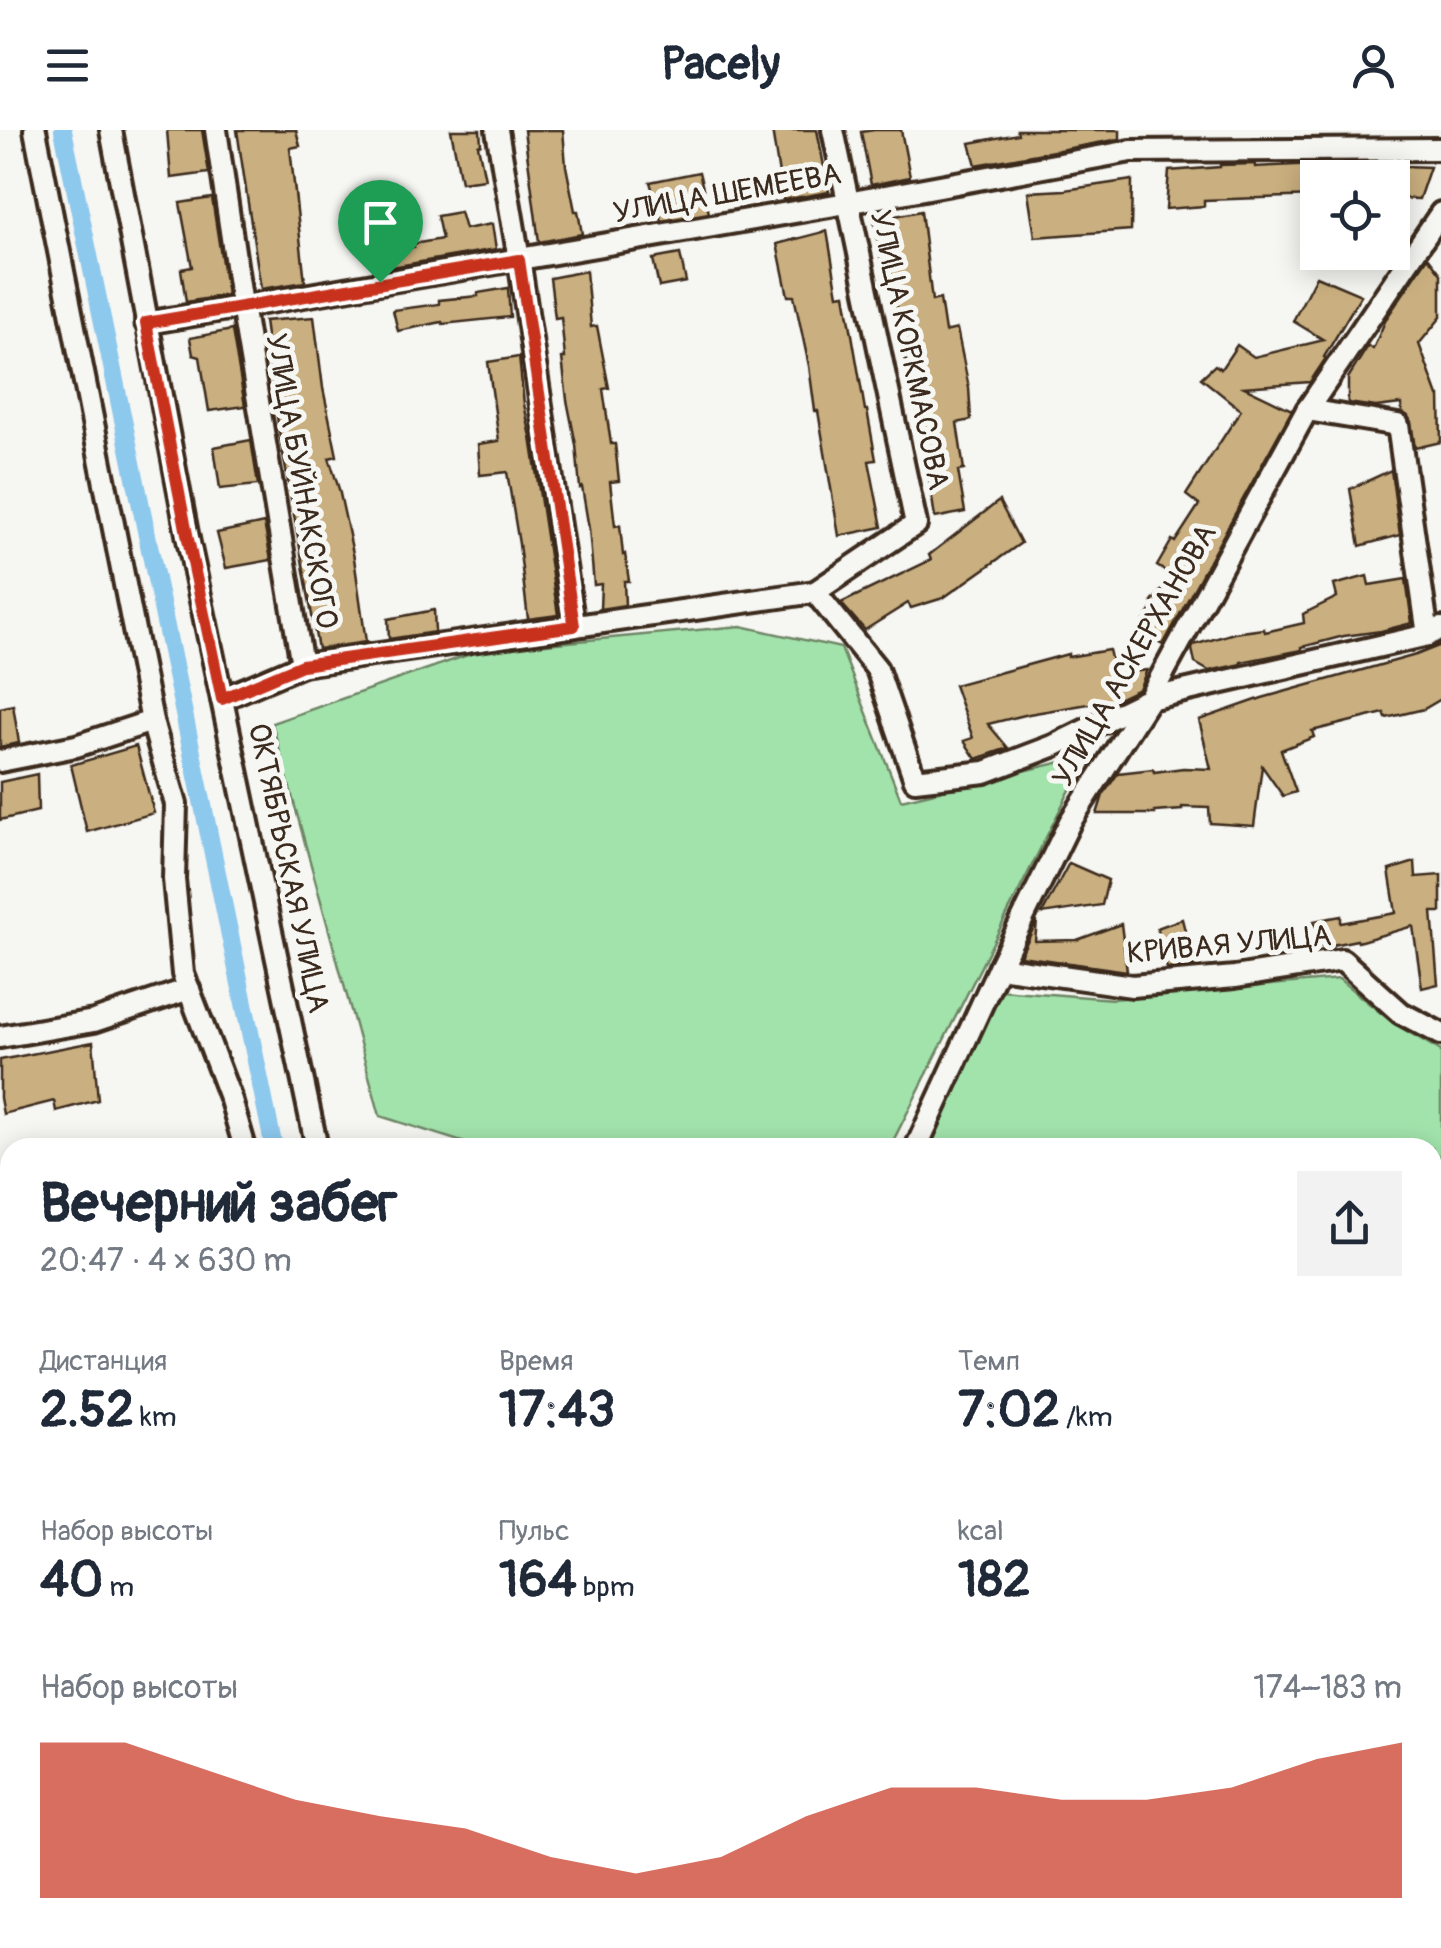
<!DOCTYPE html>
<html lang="ru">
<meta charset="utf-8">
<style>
:root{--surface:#fff;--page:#f2f2f3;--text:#1f2937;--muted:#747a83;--accent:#c8321e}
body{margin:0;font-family:Pangolin,sans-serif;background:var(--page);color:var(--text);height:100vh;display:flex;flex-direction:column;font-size:38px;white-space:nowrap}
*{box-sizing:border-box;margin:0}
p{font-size:32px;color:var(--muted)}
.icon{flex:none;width:55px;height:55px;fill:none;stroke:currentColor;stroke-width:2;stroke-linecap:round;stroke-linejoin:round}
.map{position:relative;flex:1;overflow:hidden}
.sheet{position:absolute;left:0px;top:1008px;width:1442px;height:812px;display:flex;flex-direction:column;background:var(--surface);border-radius:30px 30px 0 0;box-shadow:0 5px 25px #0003}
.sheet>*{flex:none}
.fabs{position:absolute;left:1300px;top:30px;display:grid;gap:20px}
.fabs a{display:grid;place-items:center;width:110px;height:110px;border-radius:0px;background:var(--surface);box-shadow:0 5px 25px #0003;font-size:50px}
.pin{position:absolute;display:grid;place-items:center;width:85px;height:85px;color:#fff;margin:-102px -42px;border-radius:50% 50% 50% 0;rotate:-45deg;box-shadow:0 0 10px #0007}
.pin .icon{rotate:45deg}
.round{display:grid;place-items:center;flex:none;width:105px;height:105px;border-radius:0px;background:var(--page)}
.summary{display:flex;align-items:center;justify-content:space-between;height:170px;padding:0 40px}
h1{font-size:55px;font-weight:700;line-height:75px}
.stats{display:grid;grid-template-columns:repeat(3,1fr);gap:15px;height:170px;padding:10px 40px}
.stats div{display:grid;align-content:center}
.stats b{font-size:50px;font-weight:700}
.stats small{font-size:28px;font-weight:400}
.stats p{font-size:28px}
.chart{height:280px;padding:20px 40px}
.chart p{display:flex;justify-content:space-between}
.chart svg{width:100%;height:180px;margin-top:10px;fill:var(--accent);opacity:.7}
header{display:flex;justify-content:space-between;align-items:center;height:130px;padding:0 40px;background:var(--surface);font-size:45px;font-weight:700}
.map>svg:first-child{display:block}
.green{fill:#a2e3ac;stroke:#6e8665;stroke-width:2.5}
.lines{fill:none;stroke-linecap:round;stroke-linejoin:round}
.canal{stroke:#8dc8ed;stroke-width:18}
.building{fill:#cab080;stroke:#3b2a1e;stroke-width:2.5}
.minor-casing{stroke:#3b2a1e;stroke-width:28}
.minor{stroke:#f6f6f2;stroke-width:20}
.route-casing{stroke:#fff;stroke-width:20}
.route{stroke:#c8321e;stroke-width:12}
.labels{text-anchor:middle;stroke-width:10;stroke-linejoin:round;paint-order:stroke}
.street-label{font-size:30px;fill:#3b2a1e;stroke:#f6f6f2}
</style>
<header><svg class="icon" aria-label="menu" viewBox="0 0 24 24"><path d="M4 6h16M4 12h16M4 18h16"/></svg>Pacely<svg class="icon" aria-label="person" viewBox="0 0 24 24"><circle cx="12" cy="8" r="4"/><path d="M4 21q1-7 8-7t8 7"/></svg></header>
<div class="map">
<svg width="1441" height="1818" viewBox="0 0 1441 1818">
<rect width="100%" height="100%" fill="#f6f6f2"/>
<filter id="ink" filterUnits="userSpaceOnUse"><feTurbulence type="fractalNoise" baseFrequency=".01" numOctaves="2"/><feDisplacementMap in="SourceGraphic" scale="20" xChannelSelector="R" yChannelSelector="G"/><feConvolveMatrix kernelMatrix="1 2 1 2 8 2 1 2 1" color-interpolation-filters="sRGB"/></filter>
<g filter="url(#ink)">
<g class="green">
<path d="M741,496L841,518L901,670L1087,626L890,1017L481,1018L380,986L272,593L482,520Z"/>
<path d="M1339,849L1393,893L1441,921V1135L1433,1139L1432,1018L930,1017L1000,860L1113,869Z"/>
</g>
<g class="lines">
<g class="canal">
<path d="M63,0L274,1018"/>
<path d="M432,1810L434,1818"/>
</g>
</g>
<g class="building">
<path d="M167,0H202L209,43L171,48Z"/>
<path d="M237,0H296L300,16L290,18L305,152L261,159Z"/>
<path d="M451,0H480L481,14L478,15L485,49L461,52Z"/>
<path d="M524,0H563L566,36L575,81H578L582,104L539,112Z"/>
<path d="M772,0H817L829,62L783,70Z"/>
<path d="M874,0H901L910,47L871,55L861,2Z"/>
<path d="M1017,0H1120V9L976,35L970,13L1018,4Z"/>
<path d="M1255,34V37L1316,34L1315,66L1204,70V76L1166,79L1169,41L1220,37V35Z"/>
<path d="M1379,35L1430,37L1419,69L1392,68V48H1377Z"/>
<path d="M699,42L709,83L662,91L650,52Z"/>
<path d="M1132,50L1131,100L1035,107L1028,62L1065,60Z"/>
<path d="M212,68L227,165L186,172L181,139L192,137L180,73Z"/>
<path d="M921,81L932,171L940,169L945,202L957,199L969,258L971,290L957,293L964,340L958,341L965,382L935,388L922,300L893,177L897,176L890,151L885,152L874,90Z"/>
<path d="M460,82L465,99L492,94L496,119L386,138L383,120L414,117L413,114L442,109L437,86Z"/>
<path d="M827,101L838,165L845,164L865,280H867L876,330L869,331L882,397L839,406L818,281H815L809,236L794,166H788L777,114Z"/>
<path d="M680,124L686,152L659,157L653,129Z"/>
<path d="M1428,127L1441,144V187L1419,214L1438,266H1440L1441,312L1415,318L1411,292L1408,286L1402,282L1401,274L1376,277L1348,273V248L1368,216L1373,219L1386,189Z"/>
<path d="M586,141L591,197L597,196L609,258L603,259L611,314H615L619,351L610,352L615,396L620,395L623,425L625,424L629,451H624L625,475L600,479L601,454L594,455L589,399L582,357L580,358L576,315L567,270L562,228H565L561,187L555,188L550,148Z"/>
<path d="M1316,146L1361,165L1324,227L1326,228L1310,252L1244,257L1292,280L1163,515L1137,501L1155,475L1152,472L1173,446L1157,436L1172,410L1175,412L1199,375L1186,365L1241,280L1201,248L1215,235L1221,239L1237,215L1254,227L1324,210L1293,191Z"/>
<path d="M508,158L510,187L443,194L442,192L398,201L393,180L439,174V170L478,166V163Z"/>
<path d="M314,187L323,258L337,326L329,328L339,359L354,428L366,512L318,519L279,301L264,191Z"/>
<path d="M232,200L245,276L209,281L200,227L193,225L190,208Z"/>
<path d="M519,227L524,274L531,307L558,485L528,489L519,414L507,342L480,345L478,314L499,311L488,232Z"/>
<path d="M251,310L258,355L220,359L214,317Z"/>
<path d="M1391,340L1400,405L1360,416L1350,359Z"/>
<path d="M999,371L1021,413L943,468L911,478L908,473L865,500L841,473L931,430L929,425Z"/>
<path d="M264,393L271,430L226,438L217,403Z"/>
<path d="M1367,446L1369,455L1406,449L1412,493L1381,501L1344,506L1302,517V520L1241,532V534L1209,541L1195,533L1192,519L1194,515L1234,503L1264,499L1265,502L1304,493L1303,484L1337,467L1334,455Z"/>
<path d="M434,480L435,502L389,509L388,489Z"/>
<path d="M1441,515V569L1424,579L1386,588L1384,583L1312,601L1314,607L1281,620L1296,662L1283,666L1262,636L1254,696L1210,693L1209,678L1182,677V680L1155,682V684H1097L1103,665L1118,643L1153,639L1154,642L1183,638L1211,639L1199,590L1262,568L1416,525Z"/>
<path d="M1109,520L1115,544L1147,540L1139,559L1118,569L1029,584L988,594L1008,618L976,629L964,611L973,608L954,555L1068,524V527Z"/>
<path d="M13,575L19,613L0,617V578Z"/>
<path d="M136,616L154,683L87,702L71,635Z"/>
<path d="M37,644L38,681L0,690V652Z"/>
<path d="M1415,732L1416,747L1441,745V782H1432L1438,854L1422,858L1413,796L1358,812L1357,810L1322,817L1314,791L1341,786V793L1396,783L1389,740Z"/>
<path d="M1069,733L1108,750L1102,775L1042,784Z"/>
<path d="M1182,789L1194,836L1167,839L1157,798Z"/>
<path d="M1037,791L1035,811L1077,810L1121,794L1127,841L1020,826Z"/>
<path d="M93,912L98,970L56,981L54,971L3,984L0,968V930Z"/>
</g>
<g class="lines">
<defs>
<g id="minor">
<path d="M35,0L152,591L176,674L174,749L183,844L231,970L245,1018"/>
<path d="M111,0L188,409L317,1018"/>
<path d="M216,0L242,175L302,535"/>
<path d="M497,0L519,129L574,496"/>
<path d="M146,193L847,73L1131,21L1441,19"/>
<path d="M1307,280L1398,295L1428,505"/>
<path d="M815,462L877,539L915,650L985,642L1053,616L1149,569L1428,505L1441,498"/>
<path d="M222,569L302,535L815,462L916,394L833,0"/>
<path d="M0,631L76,616L152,591"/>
<path d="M999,837L1132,856L1235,847L1342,830L1401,883L1441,904"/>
<path d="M0,907L94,891L189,859"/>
<path d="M916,1018L999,837L1070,692L1149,569L1307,280L1441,83"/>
<path d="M0,1141L10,1139"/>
<path d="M1432,1159L1441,1154"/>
<path d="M0,1364L10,1362"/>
<path d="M1432,1385H1441"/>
<path d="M0,1597L10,1595"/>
<path d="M1432,1690H1441"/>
<path d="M477,1810L478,1818"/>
<path d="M840,1810V1818"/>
<path d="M62,1818L112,1810"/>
<path d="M385,1818V1810"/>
</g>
</defs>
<use href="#minor" class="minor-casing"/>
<use href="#minor" class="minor"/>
</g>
</g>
<g class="lines" filter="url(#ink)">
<defs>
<path id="route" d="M519,130L574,496L302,535L222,569L188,409L146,193Z"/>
</defs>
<use href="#route" class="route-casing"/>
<use href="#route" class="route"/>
</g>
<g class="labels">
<g class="street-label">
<text transform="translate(727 63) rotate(-10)" y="10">УЛИЦА ШЕМЕЕВА</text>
<text transform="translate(910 220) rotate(78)" y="10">УЛИЦА КОРКМАСОВА</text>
<text transform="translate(302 351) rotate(80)" y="10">УЛИЦА БУЙНАКСКОГО</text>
<text transform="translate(1134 525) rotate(-60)" y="10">УЛИЦА АСКЕРХАНОВА</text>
<text transform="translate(289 738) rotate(78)" y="10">ОКТЯБРЬСКАЯ УЛИЦА</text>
<text transform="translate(1229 814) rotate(-5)" y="10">КРИВАЯ УЛИЦА</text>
</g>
</g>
</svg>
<div class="fabs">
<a><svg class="icon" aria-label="locate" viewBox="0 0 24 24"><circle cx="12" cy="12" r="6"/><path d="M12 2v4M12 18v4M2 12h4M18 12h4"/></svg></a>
</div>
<div class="pin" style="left:380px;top:152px;background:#1e9e55"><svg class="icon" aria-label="arrive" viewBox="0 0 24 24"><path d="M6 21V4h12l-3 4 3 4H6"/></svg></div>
<section class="sheet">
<div class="summary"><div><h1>Вечерний забег</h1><p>20:47 · 4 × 630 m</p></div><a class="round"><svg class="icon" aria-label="share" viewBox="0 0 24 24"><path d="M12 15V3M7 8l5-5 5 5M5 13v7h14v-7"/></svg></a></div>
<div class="stats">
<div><p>Дистанция</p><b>2.52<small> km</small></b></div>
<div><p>Время</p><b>17:43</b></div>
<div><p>Темп</p><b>7:02<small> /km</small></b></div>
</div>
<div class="stats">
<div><p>Набор высоты</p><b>40<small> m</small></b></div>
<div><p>Пульс</p><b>164<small> bpm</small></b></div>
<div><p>kcal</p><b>182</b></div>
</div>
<div class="chart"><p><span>Набор высоты</span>174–183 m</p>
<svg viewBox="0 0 160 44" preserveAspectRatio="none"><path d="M0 44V6L10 6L20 13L30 20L40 24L50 27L60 34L70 38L80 34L90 24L100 17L110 17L120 20L130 20L140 17L150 10L160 6V44z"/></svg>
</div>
</section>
</div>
